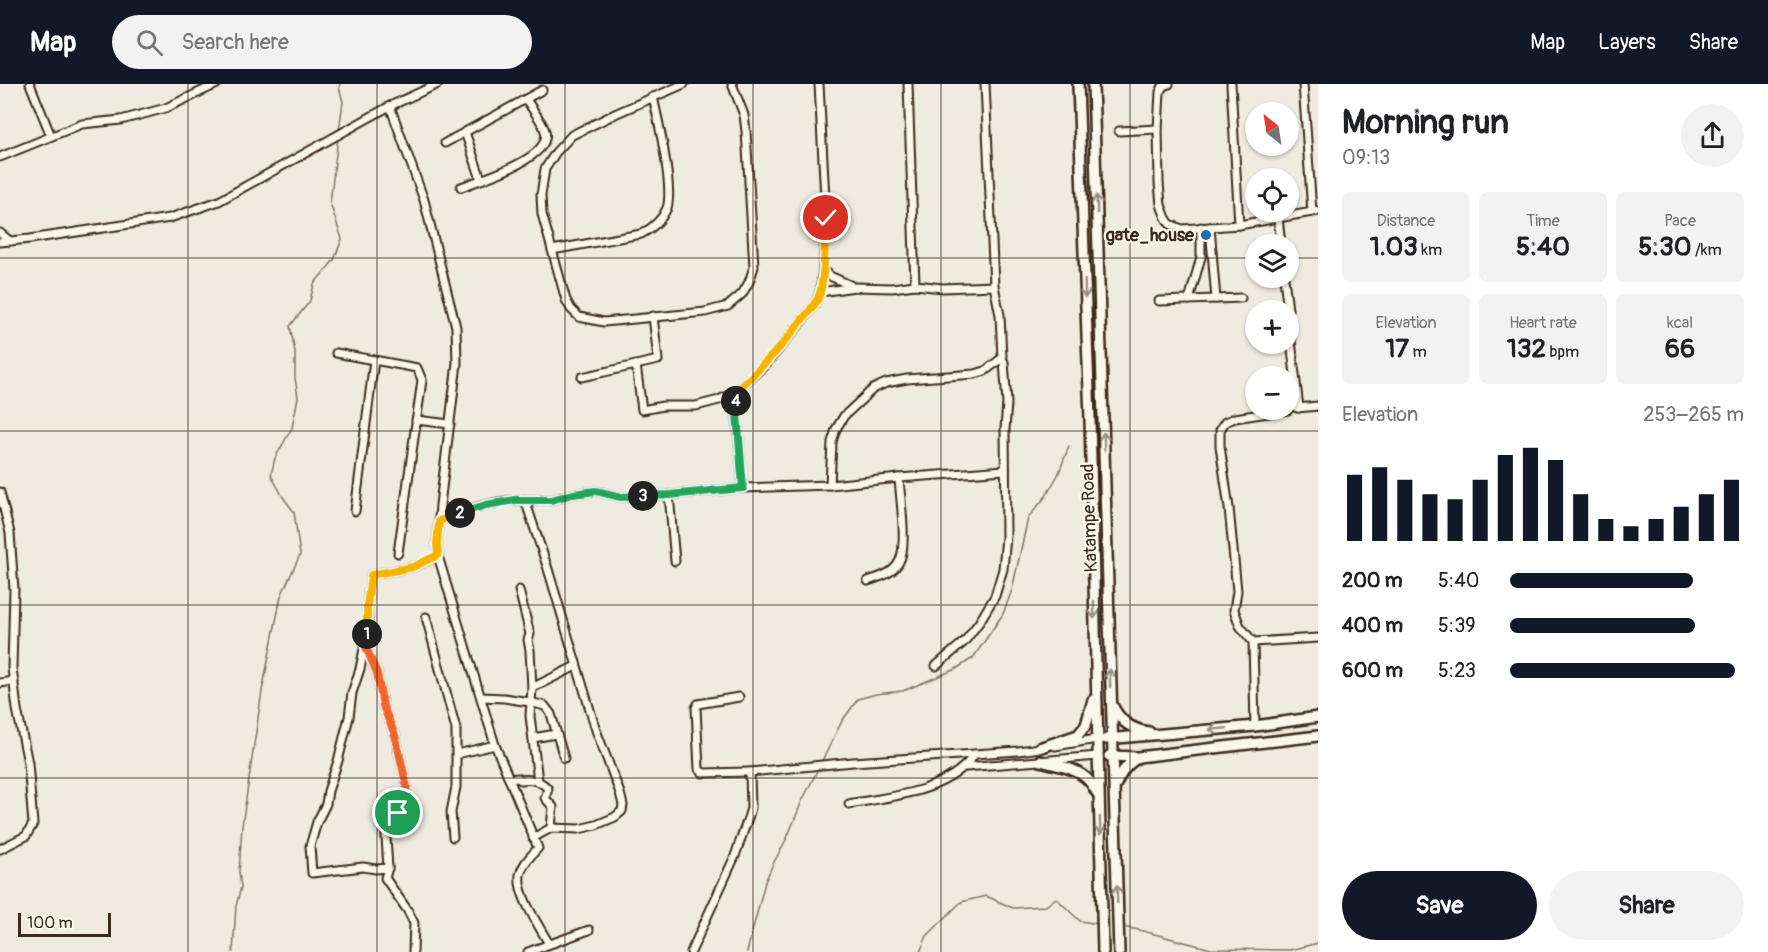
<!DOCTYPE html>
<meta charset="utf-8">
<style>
:root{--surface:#fff;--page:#f2f2f2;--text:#202124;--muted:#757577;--accent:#111827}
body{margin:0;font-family:Pangolin,sans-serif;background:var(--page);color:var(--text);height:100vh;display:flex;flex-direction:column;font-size:22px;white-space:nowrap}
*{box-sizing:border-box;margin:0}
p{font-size:20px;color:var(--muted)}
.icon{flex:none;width:33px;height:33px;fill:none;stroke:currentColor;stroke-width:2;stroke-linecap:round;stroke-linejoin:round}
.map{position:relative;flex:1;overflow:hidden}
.sheet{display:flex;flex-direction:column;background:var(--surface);width:450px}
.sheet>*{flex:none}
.needle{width:39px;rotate:330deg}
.buttons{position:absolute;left:1245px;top:18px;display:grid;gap:12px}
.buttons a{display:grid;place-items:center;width:54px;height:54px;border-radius:50%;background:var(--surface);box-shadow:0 2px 4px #0004;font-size:30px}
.scale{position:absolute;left:18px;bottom:15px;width:93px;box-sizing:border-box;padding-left:6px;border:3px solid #3b2a1e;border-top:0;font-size:16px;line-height:21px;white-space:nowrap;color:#3b2a1e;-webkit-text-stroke:4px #fbf7ec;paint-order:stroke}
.pin{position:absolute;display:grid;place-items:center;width:51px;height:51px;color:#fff;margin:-26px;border:3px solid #fff;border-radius:50%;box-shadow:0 2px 6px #0007}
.km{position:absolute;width:30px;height:30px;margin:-15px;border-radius:50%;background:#222;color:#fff;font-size:16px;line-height:30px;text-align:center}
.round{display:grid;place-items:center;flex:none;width:63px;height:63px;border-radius:32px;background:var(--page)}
.summary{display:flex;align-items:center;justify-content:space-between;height:102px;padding:0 24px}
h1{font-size:33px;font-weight:700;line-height:45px}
.stats{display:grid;grid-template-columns:repeat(3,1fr);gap:9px;height:102px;padding:6px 24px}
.stats div{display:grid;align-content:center;border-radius:9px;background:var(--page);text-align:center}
.stats b{font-size:26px;font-weight:700}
.stats small{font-size:16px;font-weight:400}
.stats p{font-size:16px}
.chart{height:168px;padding:12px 24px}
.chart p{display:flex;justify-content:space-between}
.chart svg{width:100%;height:108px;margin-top:6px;stroke:var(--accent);stroke-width:6}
.action{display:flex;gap:12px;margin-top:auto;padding:12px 24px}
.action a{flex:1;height:69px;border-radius:36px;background:var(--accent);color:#fff;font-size:24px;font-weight:700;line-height:69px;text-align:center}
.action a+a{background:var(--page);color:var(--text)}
ul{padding:0 24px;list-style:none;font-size:20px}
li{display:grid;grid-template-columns:96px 72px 1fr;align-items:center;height:45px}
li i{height:15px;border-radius:8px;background:var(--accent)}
header{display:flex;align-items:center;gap:36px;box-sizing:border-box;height:84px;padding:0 30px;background:var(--accent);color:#fff}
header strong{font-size:28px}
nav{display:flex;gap:33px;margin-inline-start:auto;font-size:21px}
.search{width:420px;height:54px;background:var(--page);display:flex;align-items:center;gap:15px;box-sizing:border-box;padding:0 21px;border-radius:33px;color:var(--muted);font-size:22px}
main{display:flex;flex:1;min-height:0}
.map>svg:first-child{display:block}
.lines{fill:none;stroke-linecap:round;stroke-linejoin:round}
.stream{stroke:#7f7367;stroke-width:1.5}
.minor-casing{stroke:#3b2a1e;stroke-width:11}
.major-casing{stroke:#3b2a1e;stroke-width:14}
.minor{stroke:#fbf7ec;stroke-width:7}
.major{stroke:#fbf7ec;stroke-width:9}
.oneway{stroke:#9b9085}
.split-1-casing{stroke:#fff;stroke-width:12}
.split-2-casing{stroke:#fff;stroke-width:12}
.split-3-casing{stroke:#fff;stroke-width:12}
.split-4-casing{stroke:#fff;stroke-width:12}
.split-5-casing{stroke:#fff;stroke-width:12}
.split-1{stroke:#f0652b;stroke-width:8}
.split-2{stroke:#f5b400;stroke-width:8}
.split-3{stroke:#22a559;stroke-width:8}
.split-4{stroke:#22a559;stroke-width:8}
.split-5{stroke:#f5b400;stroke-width:8}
.grid{fill:none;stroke:#3b2a1e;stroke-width:1.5;stroke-opacity:0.55}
.poi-dot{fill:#1f6fb2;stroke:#fbf7ec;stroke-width:2}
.labels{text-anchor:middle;stroke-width:4.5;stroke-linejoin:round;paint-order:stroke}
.poi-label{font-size:18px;font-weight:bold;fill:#3b2a1e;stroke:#fbf7ec;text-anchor:end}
.street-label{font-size:18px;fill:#3b2a1e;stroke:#fbf7ec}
</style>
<header>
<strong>Map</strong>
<div class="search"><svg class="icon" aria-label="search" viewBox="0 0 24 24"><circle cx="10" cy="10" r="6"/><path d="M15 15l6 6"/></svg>Search here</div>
<nav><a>Map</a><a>Layers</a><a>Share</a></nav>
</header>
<main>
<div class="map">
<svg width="1318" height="868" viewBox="0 0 1318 868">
<rect width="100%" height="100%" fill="#f0ebe0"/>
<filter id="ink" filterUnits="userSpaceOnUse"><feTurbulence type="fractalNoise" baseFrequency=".0167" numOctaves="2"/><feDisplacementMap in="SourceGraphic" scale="12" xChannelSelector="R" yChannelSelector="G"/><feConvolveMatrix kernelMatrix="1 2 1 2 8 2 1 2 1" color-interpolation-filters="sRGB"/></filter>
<g filter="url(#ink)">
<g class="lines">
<g class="stream">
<path d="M339,46L343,18L339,3L340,0"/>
<path d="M821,679L842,637L858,615L876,610L903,607L956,585L973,574L1003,530L1012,506L1028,434L1046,412L1058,391L1069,362"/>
<path d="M1122,843L1139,846L1211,865L1290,866L1318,859"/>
<path d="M233,868L236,822L241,803L239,788L242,742L262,607L281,512L300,471L294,428L283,413L271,391L275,374L292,344L298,313L295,294V268L290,242L310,217L314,200L334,176L342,155L330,119L338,54"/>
<path d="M747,868L765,798L773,780L787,754L802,717L819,683"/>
<path d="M920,868L927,852L961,818L986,812L1013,824L1046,822L1056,814L1080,837L1099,840"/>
</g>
<defs>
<g id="minor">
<path d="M30,0L51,52"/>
<path d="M684,0L617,29L572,51L556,68L545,85L541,111L542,130L566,216L571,225L579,233L604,238L705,228L728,222L742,210L749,198L754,183L746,47L744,31L732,0"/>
<path d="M908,0L915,201"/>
<path d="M1169,0L1163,2L1160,8L1158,45L1159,99L1161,121L1166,134L1170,140L1182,145L1239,141L1318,127"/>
<path d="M1231,0L1239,141"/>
<path d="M1303,0L1312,128"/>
<path d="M390,22L424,116L456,243L457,279L440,421L437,460L438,472L495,661L538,764C531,772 522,780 520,791C517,811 540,843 549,860"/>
<path d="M1119,47L1158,45"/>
<path d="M465,48L481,95"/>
<path d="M445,59L542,6"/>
<path d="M0,73L82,40L121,36L166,24L217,0"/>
<path d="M461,103C479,96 553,75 545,47C543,38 531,24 526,15"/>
<path d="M1278,134L1281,160"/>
<path d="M0,149L10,157"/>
<path d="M0,158L30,155L170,134L219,117L390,22L438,0"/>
<path d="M552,166L641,150C653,144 662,136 667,124C674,104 658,35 653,13"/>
<path d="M823,185L830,192L850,201"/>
<path d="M1284,194L1288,226"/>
<path d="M820,208L855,203L892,204L915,201L943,204L994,202"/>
<path d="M1216,215L1241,214"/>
<path d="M1189,216L1201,173V143"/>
<path d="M1159,217L1216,215L1210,143"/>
<path d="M1288,232L1299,324"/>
<path d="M336,269L417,284L422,296L398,469"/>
<path d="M636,281L658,276L653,232"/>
<path d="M582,293L636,281L642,326L663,322H696L719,316L735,308L766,280L794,247L815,220L820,208L823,185L826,134L819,0"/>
<path d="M735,308L743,404"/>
<path d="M1297,324L1318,322"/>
<path d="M416,336L450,340"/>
<path d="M830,401L832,358L836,345L844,332L873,305L886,299L907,295L975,290L985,287L1002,274"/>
<path d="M0,408L10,449L14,505L12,584L17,625L28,679L33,740L26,752L0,765"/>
<path d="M669,411L675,477"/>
<path d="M525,416H551L573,410L596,407L621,413L669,411L743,404L830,401L899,394L1005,386"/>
<path d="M355,427L374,276"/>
<path d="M439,437C466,426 495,415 525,416L548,485L596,646L620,709L623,721L622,727L615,733L596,741L579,745L551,744L533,754"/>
<path d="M868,497C879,493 893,490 899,478C908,463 900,413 899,394"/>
<path d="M519,506L530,550L528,556L530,566L532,604L530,632L538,697"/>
<path d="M426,533L456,645V703L451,728L453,753"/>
<path d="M1253,558L1318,554"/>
<path d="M365,562L377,589L383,622L395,651L407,703L398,729L385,738L388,784"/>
<path d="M936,582L965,557L980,537L995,512L1003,485L1006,453L1005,345L1007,319L1004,278L1002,274L1000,231L994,202L985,0"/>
<path d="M0,599L14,597"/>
<path d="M532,604L576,582"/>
<path d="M481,613L504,614L530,618L545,622L551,630L564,674"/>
<path d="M739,613L698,620L696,624L699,685L703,689L750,688"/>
<path d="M1255,642L1253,558L1240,542L1234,526L1237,507L1229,424L1220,362V346L1225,338L1235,334L1288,326"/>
<path d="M533,654L556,650"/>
<path d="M1055,662L1097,655"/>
<path d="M457,670L495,661"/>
<path d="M966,683L1098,672"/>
<path d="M509,695L518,694L521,696C531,694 542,697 548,705L545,714L553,723L551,744"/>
<path d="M849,720C893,712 947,709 975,670L1018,667L1041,664"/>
<path d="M413,868L414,839L408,827L385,794L388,784L376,785L363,783L312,789L310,762L317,738L326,720L328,707L338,677L349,633L352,609L360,585L368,545L367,522L371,491L413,483L438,472"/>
<path d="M528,868L589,846"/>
<path d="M691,868L735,772L749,731L751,724L750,688L853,678L975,670"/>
</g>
<g id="major">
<path d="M1078,0L1090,335L1103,868"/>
<path d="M1093,0L1119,868"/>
<path d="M1112,621C1121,638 1130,645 1149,648"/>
<path d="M1106,655L1255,642L1318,633"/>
<path d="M1039,664L1078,651L1086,641L1093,616"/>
<path d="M1109,672L1138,673L1318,652"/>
<path d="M1040,677C1056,681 1079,684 1090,698C1093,701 1095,706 1098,710"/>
<path d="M1115,702C1121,689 1125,682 1137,674"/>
</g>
</defs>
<use href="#minor" class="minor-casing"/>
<use href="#major" class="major-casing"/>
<use href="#minor" class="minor"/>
<use href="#major" class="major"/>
</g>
<defs><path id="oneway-shaft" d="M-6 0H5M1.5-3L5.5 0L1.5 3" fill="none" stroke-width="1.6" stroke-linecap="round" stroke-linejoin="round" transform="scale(1.5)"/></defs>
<g class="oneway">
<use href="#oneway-shaft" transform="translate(1097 120) rotate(-92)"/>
<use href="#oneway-shaft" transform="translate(1085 205) rotate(88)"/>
<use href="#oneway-shaft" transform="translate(1104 357) rotate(-92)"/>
<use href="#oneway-shaft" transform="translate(1094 526) rotate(89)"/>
<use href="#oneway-shaft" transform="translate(1110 594) rotate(-91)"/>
<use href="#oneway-shaft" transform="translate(1218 645) rotate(175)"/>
<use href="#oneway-shaft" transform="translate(1100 742) rotate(89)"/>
<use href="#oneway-shaft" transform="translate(1117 810) rotate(-92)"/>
</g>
</g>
<g class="lines" filter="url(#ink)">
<defs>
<path id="split-1" d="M367,550L365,561L377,589L383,622L395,651L407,703L398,729"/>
<path id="split-2" d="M367,550V522L371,491L413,483L438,471L437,460L439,437L460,429"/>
<path id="split-3" d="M460,429L486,421L515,416H551L573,410L596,407L621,413L643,412"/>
<path id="split-4" d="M643,412L669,411L743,404L736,317"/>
<path id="split-5" d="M736,317L735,308C759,286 782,263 802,236C809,228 817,219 820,209C826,185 824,158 826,134"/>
</defs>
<use href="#split-1" class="split-1-casing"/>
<use href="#split-2" class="split-2-casing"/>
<use href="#split-3" class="split-3-casing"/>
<use href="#split-4" class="split-4-casing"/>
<use href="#split-5" class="split-5-casing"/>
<use href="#split-1" class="split-1"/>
<use href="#split-2" class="split-2"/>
<use href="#split-3" class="split-3"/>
<use href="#split-4" class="split-4"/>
<use href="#split-5" class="split-5"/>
</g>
<path class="grid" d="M188,0V868M377,0V868M565,0V868M753,0V868M941,0V868M1130,0V868M0,174H1256M1288,174H1318M0,347H1318M0,521H1318M0,694H1318"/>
<circle class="poi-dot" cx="1206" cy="151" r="6"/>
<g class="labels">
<g class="poi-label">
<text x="1194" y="157">gate_house</text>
</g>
<g class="street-label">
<text transform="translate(1089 434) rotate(-92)" y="6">Katampe Road</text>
</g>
</g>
</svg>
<div class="buttons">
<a><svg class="needle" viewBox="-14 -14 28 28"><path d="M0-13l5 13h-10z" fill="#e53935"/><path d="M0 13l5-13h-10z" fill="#757577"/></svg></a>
<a><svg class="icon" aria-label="locate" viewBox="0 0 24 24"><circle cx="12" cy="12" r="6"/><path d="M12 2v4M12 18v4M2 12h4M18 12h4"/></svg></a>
<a><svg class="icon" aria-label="layers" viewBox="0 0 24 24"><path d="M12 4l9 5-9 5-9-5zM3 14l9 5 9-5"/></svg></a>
<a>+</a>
<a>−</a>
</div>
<div class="scale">100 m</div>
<div class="pin" style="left:398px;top:729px;background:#1e9e55"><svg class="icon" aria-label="arrive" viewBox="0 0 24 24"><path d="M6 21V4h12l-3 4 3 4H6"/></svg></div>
<div class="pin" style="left:826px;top:134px;background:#d93025"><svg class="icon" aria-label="check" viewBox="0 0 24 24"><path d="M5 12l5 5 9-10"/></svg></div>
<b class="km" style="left:367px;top:550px">1</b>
<b class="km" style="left:460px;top:429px">2</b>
<b class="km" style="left:643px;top:412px">3</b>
<b class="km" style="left:736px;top:317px">4</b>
</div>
<section class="sheet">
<div class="summary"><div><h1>Morning run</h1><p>09:13</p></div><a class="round"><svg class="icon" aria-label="share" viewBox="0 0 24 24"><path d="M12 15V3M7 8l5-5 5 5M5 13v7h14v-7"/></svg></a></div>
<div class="stats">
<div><p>Distance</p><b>1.03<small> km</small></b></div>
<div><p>Time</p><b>5:40</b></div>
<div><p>Pace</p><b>5:30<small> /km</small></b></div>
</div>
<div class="stats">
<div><p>Elevation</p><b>17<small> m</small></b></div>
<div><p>Heart rate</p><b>132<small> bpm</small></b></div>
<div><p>kcal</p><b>66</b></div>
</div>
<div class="chart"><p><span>Elevation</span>253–265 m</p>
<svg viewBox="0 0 160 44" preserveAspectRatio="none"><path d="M5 44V17M15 44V14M25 44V19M35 44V25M45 44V27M55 44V19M65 44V9M75 44V6M85 44V11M95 44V25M105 44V35M115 44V38M125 44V35M135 44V30M145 44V25M155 44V19"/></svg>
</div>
<ul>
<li><b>200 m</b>5:40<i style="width:78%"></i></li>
<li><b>400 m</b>5:39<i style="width:79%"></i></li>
<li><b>600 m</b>5:23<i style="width:96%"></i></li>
</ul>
<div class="action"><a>Save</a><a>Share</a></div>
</section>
</main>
